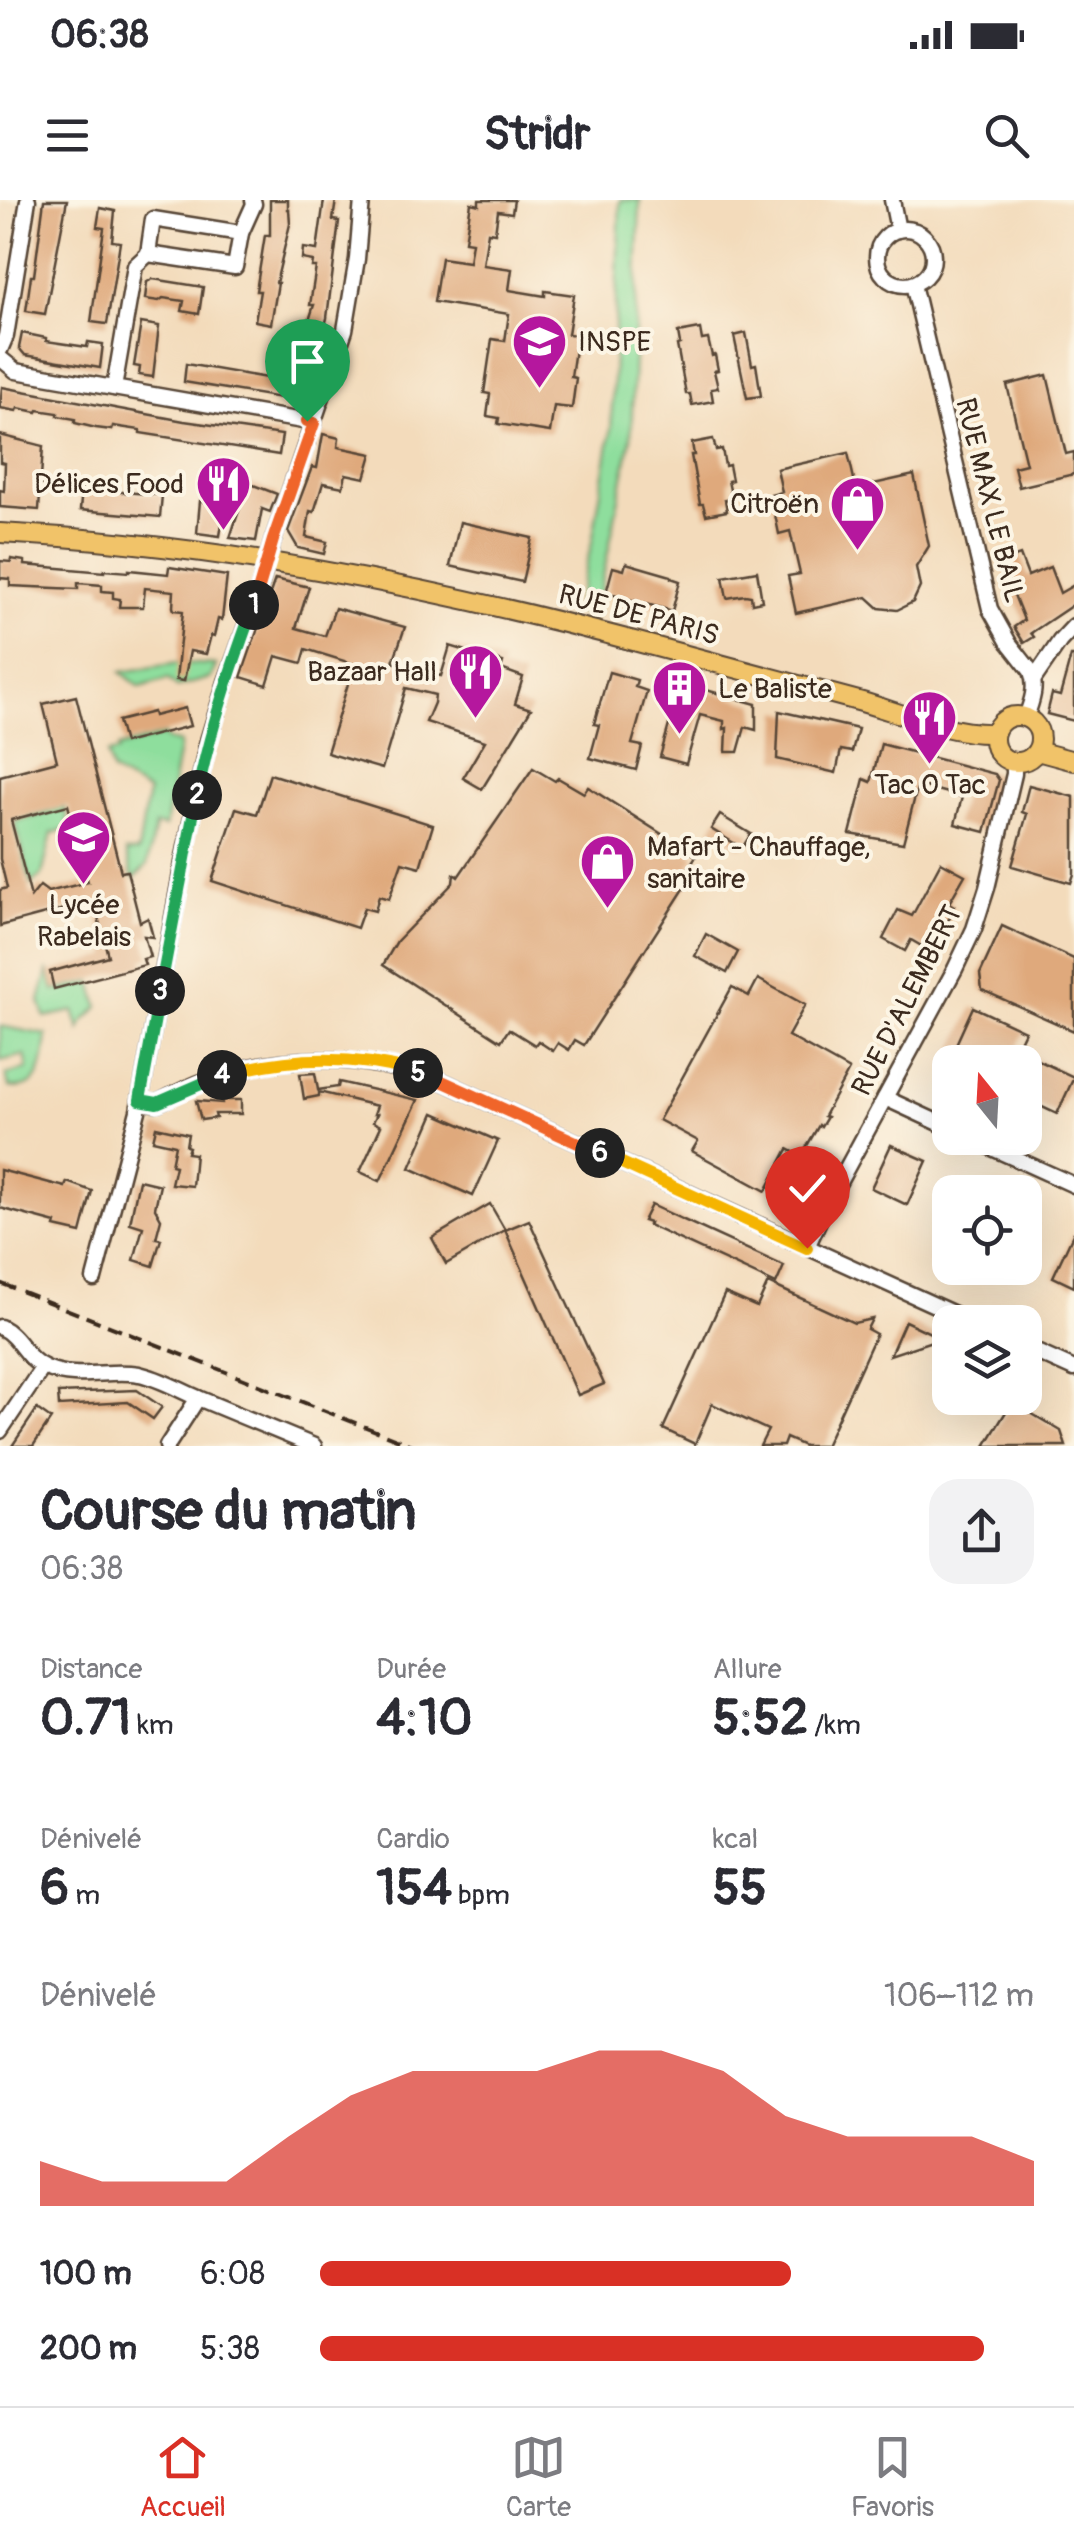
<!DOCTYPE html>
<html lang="fr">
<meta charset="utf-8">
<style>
:root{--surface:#fff;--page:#f2f2f3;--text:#2b2b33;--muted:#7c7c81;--line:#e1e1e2;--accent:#d93025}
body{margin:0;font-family:Pangolin,sans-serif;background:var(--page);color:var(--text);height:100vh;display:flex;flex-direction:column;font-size:38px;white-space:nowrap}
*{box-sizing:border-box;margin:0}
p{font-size:32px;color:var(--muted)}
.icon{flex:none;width:55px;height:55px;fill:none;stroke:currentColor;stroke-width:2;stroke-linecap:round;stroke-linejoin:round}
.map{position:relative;height:1246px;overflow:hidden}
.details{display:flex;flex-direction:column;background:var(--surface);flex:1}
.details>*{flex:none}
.needle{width:65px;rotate:342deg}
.controls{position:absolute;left:932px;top:845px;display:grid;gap:20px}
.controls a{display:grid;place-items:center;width:110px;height:110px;border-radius:20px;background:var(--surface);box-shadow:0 10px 40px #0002;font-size:50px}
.pin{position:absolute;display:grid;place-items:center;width:85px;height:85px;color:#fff;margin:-102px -42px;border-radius:50% 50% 50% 0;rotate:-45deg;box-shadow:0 0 10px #0007}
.pin .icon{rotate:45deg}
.km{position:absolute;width:50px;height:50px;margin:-25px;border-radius:50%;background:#222;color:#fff;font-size:28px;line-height:50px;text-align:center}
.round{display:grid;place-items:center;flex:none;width:105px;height:105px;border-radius:30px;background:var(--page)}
.headline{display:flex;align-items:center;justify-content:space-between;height:170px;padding:0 40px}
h1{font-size:55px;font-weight:700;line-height:75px}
.figures{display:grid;grid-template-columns:repeat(3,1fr);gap:15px;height:170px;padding:10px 40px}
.figures div{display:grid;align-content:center}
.figures b{font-size:50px;font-weight:700}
.figures small{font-size:28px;font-weight:400}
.figures p{font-size:28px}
.chart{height:280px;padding:20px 40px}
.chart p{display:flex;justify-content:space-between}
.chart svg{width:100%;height:180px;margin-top:10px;fill:var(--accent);opacity:.7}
ul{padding:0 40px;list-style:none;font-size:32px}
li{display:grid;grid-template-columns:160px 120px 1fr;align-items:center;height:75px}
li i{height:25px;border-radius:12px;background:var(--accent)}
.status{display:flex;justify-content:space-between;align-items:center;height:70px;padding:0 50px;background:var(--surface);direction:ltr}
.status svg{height:28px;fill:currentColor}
header{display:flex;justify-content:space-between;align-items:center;height:130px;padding:0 40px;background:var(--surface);font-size:45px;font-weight:700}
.tab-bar{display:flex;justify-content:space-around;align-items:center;height:140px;border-top:2px solid var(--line);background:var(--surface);font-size:28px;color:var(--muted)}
.tab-bar a{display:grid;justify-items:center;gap:5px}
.tab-bar .current{color:var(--accent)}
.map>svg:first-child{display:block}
.green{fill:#8ede9d;stroke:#64845e;stroke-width:2.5}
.building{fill:#dfa97b;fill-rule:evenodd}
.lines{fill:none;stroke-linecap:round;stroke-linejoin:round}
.minor-casing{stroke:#574536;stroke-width:19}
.major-casing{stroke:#574536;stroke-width:22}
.minor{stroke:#fff;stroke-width:14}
.major{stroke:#f1c369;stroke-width:18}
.rail{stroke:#3b2a1e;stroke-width:4;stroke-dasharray:15 8;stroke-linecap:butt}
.split-1-casing{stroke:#fff;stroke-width:20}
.split-2-casing{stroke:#fff;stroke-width:20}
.split-3-casing{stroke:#fff;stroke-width:20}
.split-4-casing{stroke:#fff;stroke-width:20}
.split-5-casing{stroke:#fff;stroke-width:20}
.split-6-casing{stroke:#fff;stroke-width:20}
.split-7-casing{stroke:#fff;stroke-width:20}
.split-1{stroke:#f0652b;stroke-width:12}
.split-2{stroke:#22a559;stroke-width:12}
.split-3{stroke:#22a559;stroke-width:12}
.split-4{stroke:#22a559;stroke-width:12}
.split-5{stroke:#f5b400;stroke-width:12}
.split-6{stroke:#f0652b;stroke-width:12}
.split-7{stroke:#f5b400;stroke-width:12}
.labels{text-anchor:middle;stroke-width:8;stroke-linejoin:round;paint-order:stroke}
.poi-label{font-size:28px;fill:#3b2a1e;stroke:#fcf5e5;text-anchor:start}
.street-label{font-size:28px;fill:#3b2a1e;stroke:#fcf5e5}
</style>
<div class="status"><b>06:38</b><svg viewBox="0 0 49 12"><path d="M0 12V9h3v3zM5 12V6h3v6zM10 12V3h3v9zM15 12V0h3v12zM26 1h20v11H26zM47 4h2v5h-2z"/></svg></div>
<header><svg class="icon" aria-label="menu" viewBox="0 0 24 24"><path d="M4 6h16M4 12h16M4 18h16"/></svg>Stridr<svg class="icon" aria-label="search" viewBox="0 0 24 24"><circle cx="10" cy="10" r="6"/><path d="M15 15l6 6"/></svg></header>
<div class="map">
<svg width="1074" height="1246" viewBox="0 0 1074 1246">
<rect width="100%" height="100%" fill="#fcf5e5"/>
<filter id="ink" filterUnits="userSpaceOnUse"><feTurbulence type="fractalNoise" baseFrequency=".01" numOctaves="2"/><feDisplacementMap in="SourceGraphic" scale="20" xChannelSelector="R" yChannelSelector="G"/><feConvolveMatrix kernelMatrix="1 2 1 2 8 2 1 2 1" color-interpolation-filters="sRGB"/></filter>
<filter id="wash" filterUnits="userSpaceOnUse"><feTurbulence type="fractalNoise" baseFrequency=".0048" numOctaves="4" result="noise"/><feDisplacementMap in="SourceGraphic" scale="40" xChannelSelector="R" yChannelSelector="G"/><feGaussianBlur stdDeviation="2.25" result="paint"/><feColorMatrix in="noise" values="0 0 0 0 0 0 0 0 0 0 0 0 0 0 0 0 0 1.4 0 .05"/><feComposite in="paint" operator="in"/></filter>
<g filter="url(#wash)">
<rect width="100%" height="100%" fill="#f3dbbb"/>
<g class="green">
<path d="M620,0H640L631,238L595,417L575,411L592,342L611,232Z"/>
<path d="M178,463L216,465L211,478L177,487L168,479L140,487L121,472Z"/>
<path d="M164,535L167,540L180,543L165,627L155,625L147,665L135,678L132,675L126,652H138L148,592L112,572L107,554L118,552V548Z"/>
<path d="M65,608L70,628L52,633L42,675L31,684L15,622Z"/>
<path d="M48,771L54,791L92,782L99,807L84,821L80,830L74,811L45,817L40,801Z"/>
<path d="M0,826L47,835C44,859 44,893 9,887L6,875L28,869L25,855L0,861Z"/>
</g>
<g id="blocks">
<g class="building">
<path d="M44,0H67L45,114L26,111L31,76H34Z"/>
<path d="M270,0H288V9H289L290,24L276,83H278L271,124L255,121L260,91H256L265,35H270Z"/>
<path d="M324,0H336L333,20L339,21L327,118L318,154L314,153L312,160L298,155L314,105H310L316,67H312L313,61L302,59L303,48L317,50Z"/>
<path d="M479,0H514L512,13L498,11L495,33L488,32L483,65L512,69L509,90L545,96V91L574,95L568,134L577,135L571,177L576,178L572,208L554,206L550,232L498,224L499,218L487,216L490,194L484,193L492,139L505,141L509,114L434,102L441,58L469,62L472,42L465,41L471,3L479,5Z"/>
<path d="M100,8L115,11L112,41L120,42L107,124L91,122L104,28L97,27Z"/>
<path d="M153,79L203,87L199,114L182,111L184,101L163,98L159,101L145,99L147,82Z"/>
<path d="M141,123L159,126L153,177L139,175L140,167L134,166Z"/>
<path d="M700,129L702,140L708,139L712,156L715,155L718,170L714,171L718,188L711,189L713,201L692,205L690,194H686L677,145L680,144L678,133Z"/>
<path d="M22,133L46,138V141L87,147L88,142L103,144L100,168L25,155L19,148Z"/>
<path d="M746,133L752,165L756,164L761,196L747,198L734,136Z"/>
<path d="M186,164L290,182L291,177L308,179L305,196L299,201L184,182Z"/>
<path d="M1047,175L1066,254L1074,252V274L1019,287L1014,267L1026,264L1007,185Z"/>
<path d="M2,187L184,221L282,235L279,255L140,233V230L113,226L112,230L96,228L75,223V219L58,216V213L38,210L37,212L18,208L17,211L0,208Z"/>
<path d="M323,234L339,238L338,247L372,254L365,278L346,274L343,287L323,283L314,312L310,311L306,337L327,342L324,354L298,348L288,331L312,267L317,268Z"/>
<path d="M0,235L43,246L39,310L0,307V290L4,291L5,263L0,262Z"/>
<path d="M713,239L716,250L722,249L725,266L729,265L732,280L728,281L732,299L725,300L727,311L706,315L703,304H700L691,255H694L692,243Z"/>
<path d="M848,253L856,288L914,275L929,346L916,367L920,387L913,402L897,410L879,408L867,397L796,413L788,376L800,374L790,331L779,334L771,295L782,292L777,269Z"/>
<path d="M211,283L228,285L220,336L197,333L200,301L208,303Z"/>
<path d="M248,283L277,294L270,312L262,309L256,341L230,338Z"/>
<path d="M82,289L162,295L160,317L80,310Z"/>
<path d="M460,322L532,338L522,382L450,366Z"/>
<path d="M1020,355L1028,376L1050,367L1060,393L1074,385V404L1031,433L1034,437L1024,443L1014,427L1024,420L1001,362Z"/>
<path d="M11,359L25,361V365L104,372V370L129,372V370L168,374L169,367L227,376L222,420L218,419L214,436L211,435L206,454L190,451L184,481L176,480L183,411L174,410L173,407L174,391L145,388L143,407H119L120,399L113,398V392L102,391V385L78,383V389L10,386V379L0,378V361L11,362Z"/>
<path d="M626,363L671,376V378L680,381L672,411L606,393L613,367L624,370Z"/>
<path d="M757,371L762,401L752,403L751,396L745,395L727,398L723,377Z"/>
<path d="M275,379L309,387L296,428L325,436L335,408L405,427L393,462L402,465L401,468L441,476L450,446L503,462L501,469L523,477L515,504L531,509L482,589L463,578L485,541L426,522L434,503L435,495L406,488L382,569L327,553L354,464L306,449L302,463L276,456L267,485L241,477Z"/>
<path d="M1071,456H1074V521L1047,514L1052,494L1060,496Z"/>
<path d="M609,472L637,480L635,487L647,491L632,544L642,546L636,570L590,558L599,525L594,524Z"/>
<path d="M667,479L756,504V530L745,527L738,552H726L727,528L724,529V521L700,515L686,564L660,557L674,507L661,504Z"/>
<path d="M76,496L121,672L127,671L140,722L148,718L153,737L144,736L150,757L143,759L145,765L54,789L50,772L108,756L94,701L0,726V690L7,688L0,659V576L57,561L43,504ZM68,605L88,682L48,692L40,686L31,697L11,620Z"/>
<path d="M185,508L190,526L124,543L118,521L153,512L154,516Z"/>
<path d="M779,511L858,529L852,552L841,550L836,573L777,559Z"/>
<path d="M881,544L995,574L999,580L985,632L955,624L962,597L918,585L903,643L850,634L864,579L871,582Z"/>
<path d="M533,568L555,581L558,578L584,593L588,587L696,656L689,667L696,670L584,845L575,840L569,850L558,843L553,851L538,841L535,845L509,829L501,841L383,765L397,741L453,683L454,674L458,677Z"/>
<path d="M270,574L433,625L420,667L402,662L389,699L379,696L375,711L364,708L357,728L212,681L236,608L257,614Z"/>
<path d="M1029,585L1074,597V674L1071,683L1012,666L1027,614L1022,612Z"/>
<path d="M720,615L751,634L742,648L711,629Z"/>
<path d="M941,662L965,675L949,703L954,706L950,713L952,714L946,724L943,722L930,751L911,740L905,751L883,739L898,710L912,716Z"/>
<path d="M1002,726L1074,759V831L982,790L980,774Z"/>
<path d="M706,734L738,752L727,773L695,756Z"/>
<path d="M758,779L805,805L788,836L849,870L824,916L827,917L821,927L819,925L801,956L788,949L766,991L692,951L698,941L659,920L732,787L749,796Z"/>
<path d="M973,807L1025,831L1016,850L1074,877L1057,914L1025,899V877L1032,862H948Z"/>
<path d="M315,873L318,890L338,887L339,882L418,900L380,981L360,972L381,926L373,922L377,914H374L377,906L319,892V896L304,899L300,874Z"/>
<path d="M222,900H241V914H215L216,918L201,920L196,901L222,903Z"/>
<path d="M434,913L498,941L473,996L410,968Z"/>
<path d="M156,927L188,934L186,946L189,947L187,953L195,954L192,986L171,984L175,966L171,965L175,945L153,940Z"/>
<path d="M891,945L927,961L907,1005L871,988Z"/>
<path d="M0,970L65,987L67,982L92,991L81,1033L55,1027L56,1023L0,1008Z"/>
<path d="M139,980L160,985L155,1008L161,1019L156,1038L161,1039L153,1066L134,1060L143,1027L130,1023Z"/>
<path d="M490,1004L505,1030L446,1064L432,1038Z"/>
<path d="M651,1005L784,1066L776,1084L648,1025L649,1023L643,1021Z"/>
<path d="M529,1020L604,1184L578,1195L505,1030Z"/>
<path d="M1074,1032V1087L1053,1077Z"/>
<path d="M768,1083L854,1123L872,1119L867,1129L876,1134L825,1246H804L786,1238L783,1246H760L768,1230L712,1204L695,1244L663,1229L725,1093L757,1107Z"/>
<path d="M905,1121L941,1138L890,1155Z"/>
<path d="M137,1190L162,1207L153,1219L128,1202L59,1206L58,1193Z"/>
<path d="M1012,1202L1061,1231L1066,1246H985Z"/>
<path d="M37,1209L51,1219L33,1246H12Z"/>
</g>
</g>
</g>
<g filter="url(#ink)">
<use href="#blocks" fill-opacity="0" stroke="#574536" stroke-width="2.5"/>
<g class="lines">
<defs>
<g id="minor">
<path d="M892,0L898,30"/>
<circle cx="905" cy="57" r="28"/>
<path d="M148,54L153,19L241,33"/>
<path d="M913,84L990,409L1009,443L1031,471C1037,487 1032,501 1026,517"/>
<path d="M0,150L6,136L28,0"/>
<path d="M0,158L16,171L314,223"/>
<path d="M114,188L135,66L148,54L235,67L241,33L254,4L253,0"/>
<path d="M1034,479L1060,441L1074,426"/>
<path d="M885,898L950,928"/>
<path d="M140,900C145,901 150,903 156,903C162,902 170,896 177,893C191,886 206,880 221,875C296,851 371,857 444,882L972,1122"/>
<path d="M970,938L1074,985"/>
<path d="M807,1047L824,1010L955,769L974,729L987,688L1014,574V562"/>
<path d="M94,1079L138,911L184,657L207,544L226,482L259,390L273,340L345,130L357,59L362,0"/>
<path d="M0,1127C20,1136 25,1160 46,1168C77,1181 108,1169 139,1174C159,1178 179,1190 198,1198L167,1246"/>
<path d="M1025,1147L1074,1169"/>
<path d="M198,1198L314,1246"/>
<path d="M0,1231L43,1167"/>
</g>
<g id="major">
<path d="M0,333C215,344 427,386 634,441C710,461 786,481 862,502C900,513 954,535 994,533"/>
<circle cx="1017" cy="539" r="23"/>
<path d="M1037,551L1074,561"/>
</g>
</defs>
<use href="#minor" class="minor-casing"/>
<use href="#major" class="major-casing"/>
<use href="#minor" class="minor"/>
<use href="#major" class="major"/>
<path class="rail" d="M0,1083L414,1246"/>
</g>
</g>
<g class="lines" filter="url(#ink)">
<defs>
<path id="split-1" d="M254,405L273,340L314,223L307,221"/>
<path id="split-2" d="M197,595C210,529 231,468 254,405"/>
<path id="split-3" d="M160,791L197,595"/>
<path id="split-4" d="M160,791L140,900L157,903L222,875"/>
<path id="split-5" d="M222,875C287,856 352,854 418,873"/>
<path id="split-6" d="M418,873L444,882L600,953"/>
<path id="split-7" d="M600,953L807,1048"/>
</defs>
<use href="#split-1" class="split-1-casing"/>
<use href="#split-2" class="split-2-casing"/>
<use href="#split-3" class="split-3-casing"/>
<use href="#split-4" class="split-4-casing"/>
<use href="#split-5" class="split-5-casing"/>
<use href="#split-6" class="split-6-casing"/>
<use href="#split-7" class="split-7-casing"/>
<use href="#split-1" class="split-1"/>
<use href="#split-2" class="split-2"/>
<use href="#split-3" class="split-3"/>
<use href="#split-4" class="split-4"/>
<use href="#split-5" class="split-5"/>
<use href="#split-6" class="split-6"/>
<use href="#split-7" class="split-7"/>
</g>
<defs>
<symbol id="university-pin" viewBox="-11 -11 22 30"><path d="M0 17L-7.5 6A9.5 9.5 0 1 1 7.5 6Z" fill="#b5179e" stroke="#fcf5e5"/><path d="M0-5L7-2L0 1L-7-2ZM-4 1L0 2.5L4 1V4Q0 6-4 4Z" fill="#fff"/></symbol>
<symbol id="restaurant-pin" viewBox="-11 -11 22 30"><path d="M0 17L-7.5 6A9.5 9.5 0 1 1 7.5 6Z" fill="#b5179e" stroke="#fcf5e5"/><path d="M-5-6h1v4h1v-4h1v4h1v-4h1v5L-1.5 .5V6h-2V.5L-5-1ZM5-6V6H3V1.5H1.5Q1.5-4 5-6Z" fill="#fff"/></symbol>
<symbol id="shop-pin" viewBox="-11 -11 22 30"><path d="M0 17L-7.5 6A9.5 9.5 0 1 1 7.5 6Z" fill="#b5179e" stroke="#fcf5e5"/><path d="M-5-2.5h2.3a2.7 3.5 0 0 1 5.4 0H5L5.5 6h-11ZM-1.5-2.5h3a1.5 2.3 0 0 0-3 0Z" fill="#fff"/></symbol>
<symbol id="building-pin" viewBox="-11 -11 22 30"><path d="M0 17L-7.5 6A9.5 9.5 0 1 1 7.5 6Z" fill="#b5179e" stroke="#fcf5e5"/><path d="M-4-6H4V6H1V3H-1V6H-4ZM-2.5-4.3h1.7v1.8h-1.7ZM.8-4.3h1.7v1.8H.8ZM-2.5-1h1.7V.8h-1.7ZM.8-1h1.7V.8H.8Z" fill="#fff"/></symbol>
<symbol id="school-pin" viewBox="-11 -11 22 30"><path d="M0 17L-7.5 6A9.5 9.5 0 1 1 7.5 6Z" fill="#b5179e" stroke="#fcf5e5"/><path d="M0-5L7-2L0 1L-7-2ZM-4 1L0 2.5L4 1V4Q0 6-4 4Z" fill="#fff"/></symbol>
</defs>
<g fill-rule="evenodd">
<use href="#university-pin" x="508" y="110" width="63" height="86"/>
<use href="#restaurant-pin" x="192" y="252" width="63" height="86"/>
<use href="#shop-pin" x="826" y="272" width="63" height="86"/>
<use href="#restaurant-pin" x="444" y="440" width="63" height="86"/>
<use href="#building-pin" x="648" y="456" width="63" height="86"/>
<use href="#restaurant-pin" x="898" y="486" width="63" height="86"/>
<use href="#school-pin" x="52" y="606" width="63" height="86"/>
<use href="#shop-pin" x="576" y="630" width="63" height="86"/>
</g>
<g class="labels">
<g class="poi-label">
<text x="578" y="151">INSPE</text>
<text x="184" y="293" text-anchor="end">Délices Food</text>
<text x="819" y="313" text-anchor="end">Citroën</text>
<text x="437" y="481" text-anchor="end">Bazaar Hall</text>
<text x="718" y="498">Le Baliste</text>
<text x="930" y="594" text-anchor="middle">Tac O Tac</text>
<text x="647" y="656">Mafart - Chauffage,<tspan x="647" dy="32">sanitaire</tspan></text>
<text x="84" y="714" text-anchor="middle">Lycée<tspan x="84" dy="32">Rabelais</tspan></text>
</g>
<g class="street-label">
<text transform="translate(991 300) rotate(76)" y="10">RUE MAX LE BAIL</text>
<text transform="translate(639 414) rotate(15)" y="10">RUE DE PARIS</text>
<text transform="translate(906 800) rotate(-63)" y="10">RUE D'ALEMBERT</text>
</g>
</g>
</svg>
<div class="controls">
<a><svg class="needle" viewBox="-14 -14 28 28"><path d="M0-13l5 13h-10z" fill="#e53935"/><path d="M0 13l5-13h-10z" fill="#7c7c81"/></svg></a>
<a><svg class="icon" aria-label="locate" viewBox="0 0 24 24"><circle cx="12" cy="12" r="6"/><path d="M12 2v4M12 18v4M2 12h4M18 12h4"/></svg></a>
<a><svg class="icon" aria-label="layers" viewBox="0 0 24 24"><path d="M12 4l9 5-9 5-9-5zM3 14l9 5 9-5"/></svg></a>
</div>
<div class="pin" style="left:307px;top:221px;background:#1e9e55"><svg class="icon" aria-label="arrive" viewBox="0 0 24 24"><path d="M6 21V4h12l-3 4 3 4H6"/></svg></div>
<div class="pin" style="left:807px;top:1048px;background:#d93025"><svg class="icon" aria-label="check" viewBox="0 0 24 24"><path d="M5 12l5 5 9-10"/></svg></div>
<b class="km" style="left:254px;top:405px">1</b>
<b class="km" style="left:197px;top:595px">2</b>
<b class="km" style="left:160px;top:791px">3</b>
<b class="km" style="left:222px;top:875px">4</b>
<b class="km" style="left:418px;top:873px">5</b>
<b class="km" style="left:600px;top:953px">6</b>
</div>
<section class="details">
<div class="headline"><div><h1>Course du matin</h1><p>06:38</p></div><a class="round"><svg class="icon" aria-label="share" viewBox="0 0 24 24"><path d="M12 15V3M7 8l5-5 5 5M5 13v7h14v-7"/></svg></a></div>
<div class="figures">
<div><p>Distance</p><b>0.71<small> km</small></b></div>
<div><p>Durée</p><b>4:10</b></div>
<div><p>Allure</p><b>5:52<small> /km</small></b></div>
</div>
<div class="figures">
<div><p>Dénivelé</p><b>6<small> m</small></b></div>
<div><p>Cardio</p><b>154<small> bpm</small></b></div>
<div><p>kcal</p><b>55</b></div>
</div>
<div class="chart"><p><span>Dénivelé</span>106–112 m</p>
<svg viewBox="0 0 160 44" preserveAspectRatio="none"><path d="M0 44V33L10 38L20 38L30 38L40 27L50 17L60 11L70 11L80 11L90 6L100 6L110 11L120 22L130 27L140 27L150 27L160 33V44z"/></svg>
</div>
<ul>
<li><b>100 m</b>6:08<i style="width:66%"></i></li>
<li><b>200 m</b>5:38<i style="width:93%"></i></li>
</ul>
</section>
<nav class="tab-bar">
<a class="current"><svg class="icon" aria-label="home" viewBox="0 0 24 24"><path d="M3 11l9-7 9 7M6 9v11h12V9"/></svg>Accueil</a>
<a><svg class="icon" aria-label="map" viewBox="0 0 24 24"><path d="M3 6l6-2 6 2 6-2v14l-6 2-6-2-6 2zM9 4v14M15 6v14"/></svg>Carte</a>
<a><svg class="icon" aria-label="saved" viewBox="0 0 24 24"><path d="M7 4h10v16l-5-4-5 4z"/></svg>Favoris</a>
</nav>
